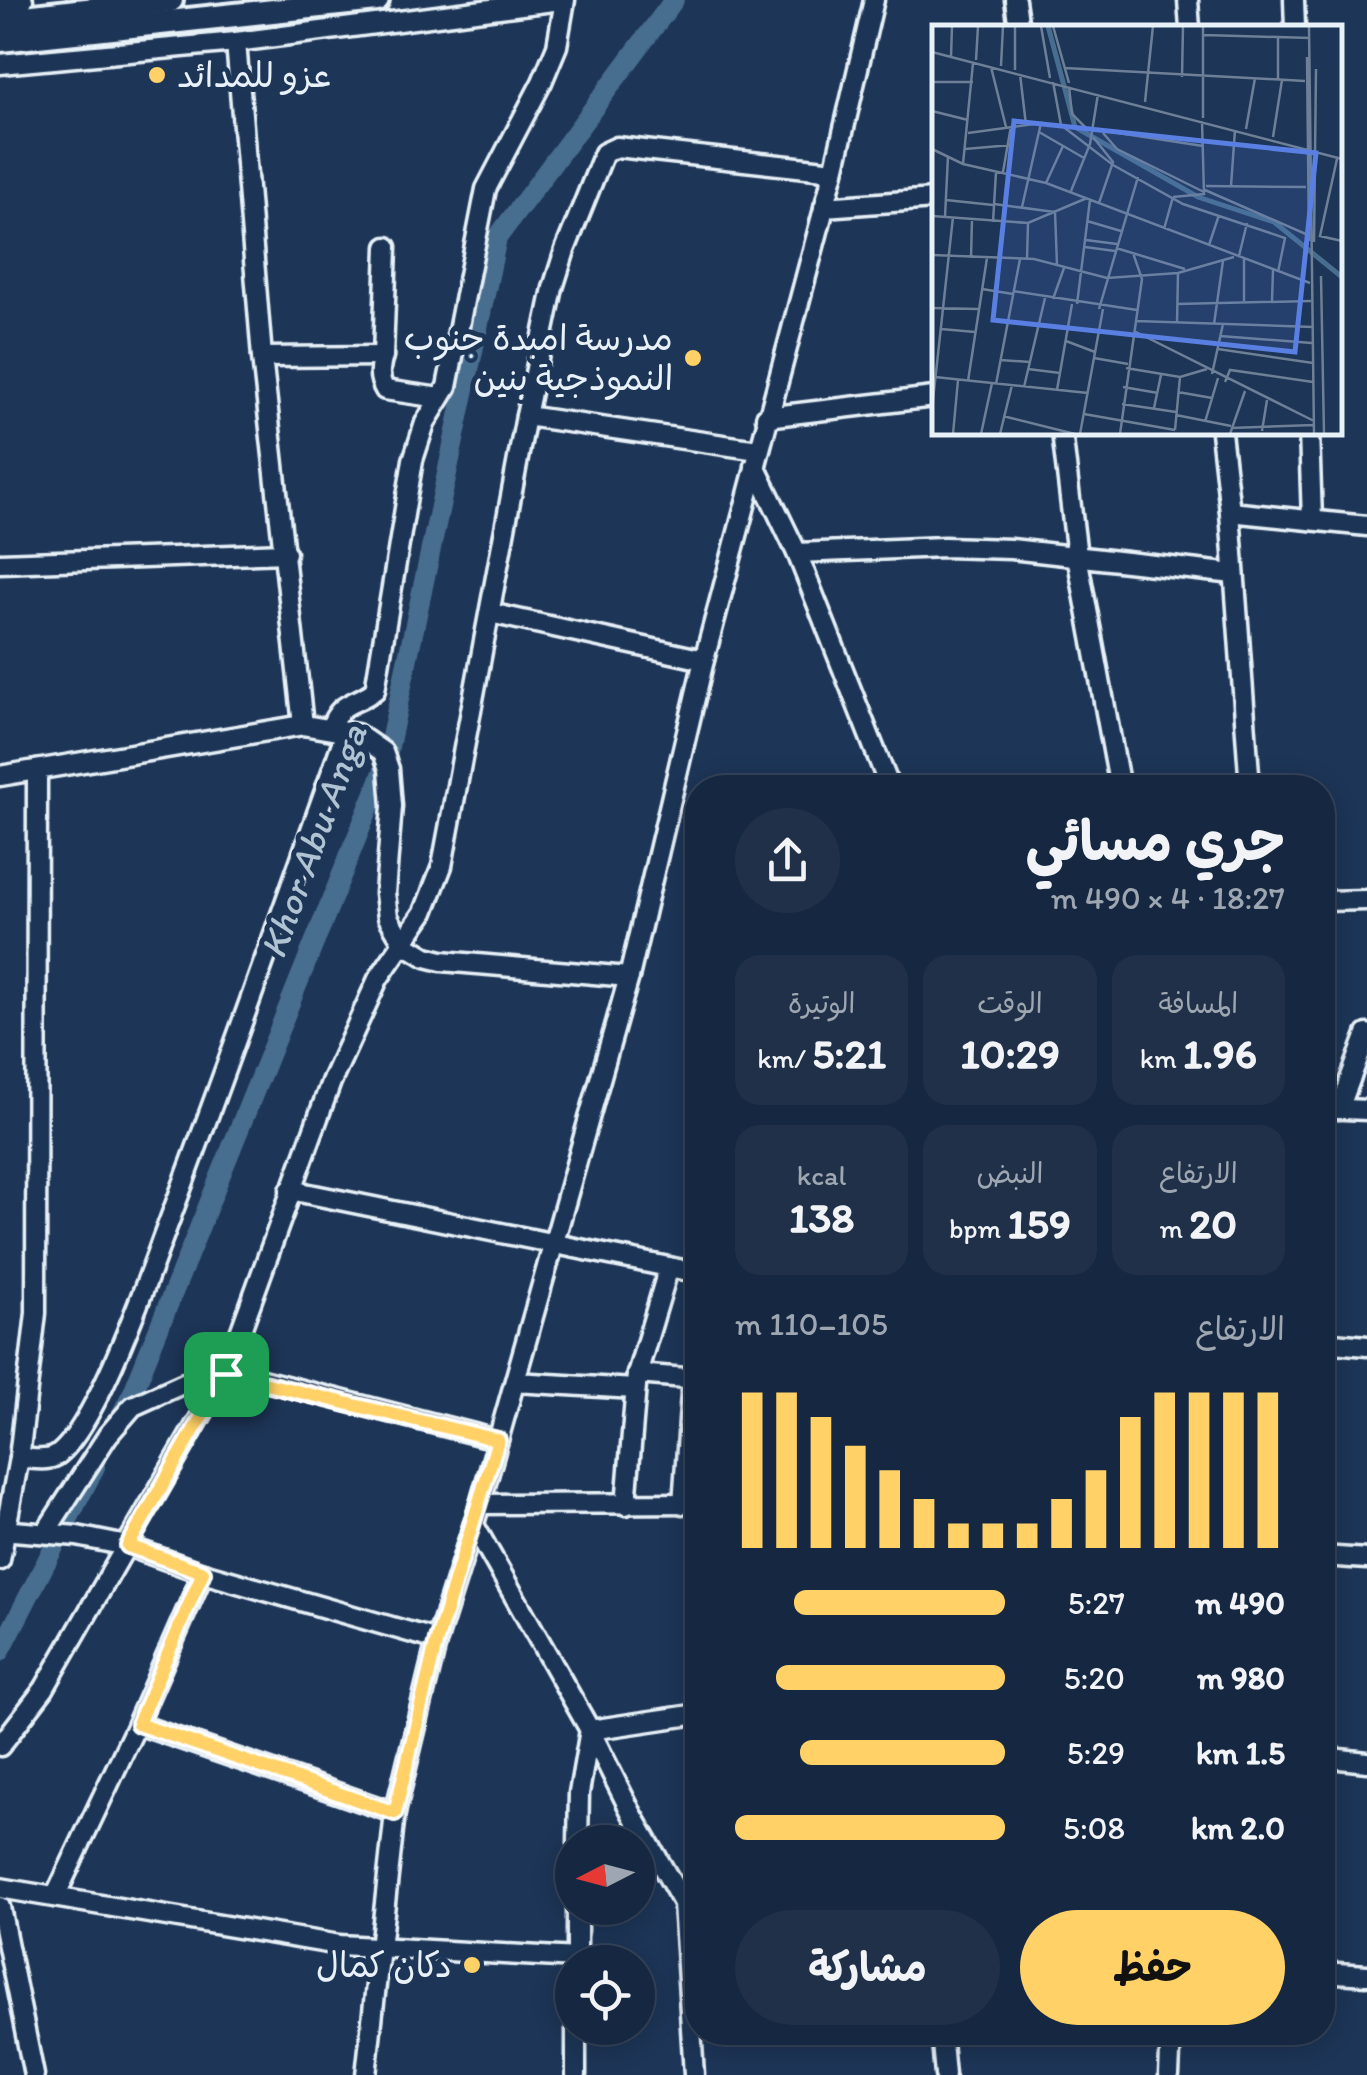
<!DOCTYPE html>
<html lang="ar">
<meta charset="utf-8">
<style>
:root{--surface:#162841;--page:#1f3048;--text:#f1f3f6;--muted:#9ea6b1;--line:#35445a;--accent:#ffd166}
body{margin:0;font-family:Itim,"Playpen Sans Arabic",sans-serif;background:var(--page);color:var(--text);direction:rtl;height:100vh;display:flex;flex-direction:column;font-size:38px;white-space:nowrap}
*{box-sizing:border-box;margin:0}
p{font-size:32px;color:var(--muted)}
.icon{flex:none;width:55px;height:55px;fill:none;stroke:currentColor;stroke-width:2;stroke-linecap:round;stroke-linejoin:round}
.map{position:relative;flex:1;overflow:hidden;direction:ltr}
.side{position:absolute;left:685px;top:775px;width:650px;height:1270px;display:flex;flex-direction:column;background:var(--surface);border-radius:40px;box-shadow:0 5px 25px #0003,0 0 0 2px var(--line);direction:rtl}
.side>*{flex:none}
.needle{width:65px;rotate:264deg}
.tools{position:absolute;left:555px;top:1825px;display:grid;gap:20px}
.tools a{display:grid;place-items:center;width:100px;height:100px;border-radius:50%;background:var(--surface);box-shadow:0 5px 25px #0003,0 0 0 2px var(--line);font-size:50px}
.pin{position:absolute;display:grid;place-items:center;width:85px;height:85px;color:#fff;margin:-42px;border-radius:20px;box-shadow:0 5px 15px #0006}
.round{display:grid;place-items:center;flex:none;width:105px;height:105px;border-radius:52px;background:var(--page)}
.overview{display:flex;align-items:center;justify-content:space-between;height:170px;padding:0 50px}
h1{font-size:55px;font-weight:700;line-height:75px}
.figures{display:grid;grid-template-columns:repeat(3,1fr);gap:15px;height:170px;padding:10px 50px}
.figures div{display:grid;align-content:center;border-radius:25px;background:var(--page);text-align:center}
.figures b{font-size:42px;font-weight:700}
.figures small{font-size:28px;font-weight:400}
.figures p{font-size:28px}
.chart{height:280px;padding:20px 50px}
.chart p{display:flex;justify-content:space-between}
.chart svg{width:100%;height:180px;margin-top:10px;stroke:var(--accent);stroke-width:6}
.action{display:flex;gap:20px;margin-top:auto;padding:20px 50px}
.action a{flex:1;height:115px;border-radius:60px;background:var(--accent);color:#111;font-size:40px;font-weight:700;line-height:115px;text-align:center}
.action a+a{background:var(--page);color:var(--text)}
ul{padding:0 50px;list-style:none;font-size:32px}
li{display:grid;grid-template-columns:160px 120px 1fr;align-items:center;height:75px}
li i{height:25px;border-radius:12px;background:var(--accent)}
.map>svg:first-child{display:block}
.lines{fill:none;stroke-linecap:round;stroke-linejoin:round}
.canal{stroke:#476d8f;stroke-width:20}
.minor-casing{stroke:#e8f1f8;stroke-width:25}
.secondary-casing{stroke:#e8f1f8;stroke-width:30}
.minor{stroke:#1d3557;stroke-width:18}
.secondary{stroke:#1d3557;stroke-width:22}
.route-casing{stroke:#fff;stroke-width:20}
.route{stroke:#ffd166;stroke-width:12}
.poi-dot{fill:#ffd166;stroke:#1d3557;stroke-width:4}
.labels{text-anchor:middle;stroke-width:10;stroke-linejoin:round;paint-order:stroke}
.poi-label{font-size:35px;fill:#e8f1f8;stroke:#1d3557;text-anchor:end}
.water-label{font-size:38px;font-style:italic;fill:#b0c3d3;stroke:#1d3557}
.inset-river{fill:none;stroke:#476d8f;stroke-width:5}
.inset-road{fill:none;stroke:#6e8097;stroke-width:2.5}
.view{fill:#5a7fe2;fill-opacity:0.15;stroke:#5a7fe2;stroke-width:5}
.inset-edge{fill:none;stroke:#e8f1f8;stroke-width:5}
</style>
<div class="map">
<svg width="1367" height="2075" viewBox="0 0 1367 2075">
<rect width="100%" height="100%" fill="#1d3557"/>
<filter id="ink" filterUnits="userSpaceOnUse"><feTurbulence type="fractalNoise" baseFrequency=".01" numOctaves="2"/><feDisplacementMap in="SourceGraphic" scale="20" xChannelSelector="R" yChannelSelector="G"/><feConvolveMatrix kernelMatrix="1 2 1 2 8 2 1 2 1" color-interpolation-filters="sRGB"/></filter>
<g filter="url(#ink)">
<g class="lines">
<g class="canal">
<path d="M119,1419L133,1392L384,770L497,238L674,0"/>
<path d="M0,1652L95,1467"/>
</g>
<defs>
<g id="minor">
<path d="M1015,0L1019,28"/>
<path d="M1188,0L1190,28"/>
<path d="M1294,0L1295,28"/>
<path d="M0,3L23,0"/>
<path d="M236,42L262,357L303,725"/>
<path d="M0,64L236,42L561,0"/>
<path d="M824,207L934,199"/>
<path d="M387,247L383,356C379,369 378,378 385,390L440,398"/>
<path d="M262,357L383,356"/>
<path d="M526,416L758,450"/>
<path d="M766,417L934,397"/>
<path d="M1062,432L1077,556L1120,788"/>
<path d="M1221,432L1230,512L1250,788"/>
<path d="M1309,432L1312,520"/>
<path d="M755,466L797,553L890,788"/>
<path d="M1230,512L1367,526"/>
<path d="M797,553L944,547L1011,549L1234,574"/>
<path d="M0,563L286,553"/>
<path d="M490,613L704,660"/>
<path d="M330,729C341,699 353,707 375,690L413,460L425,423L447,387L486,189L542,82L557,46L565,0"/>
<path d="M0,776L303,725L357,734L383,752L389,769L392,806L385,893L388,917L403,943L426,957L442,961L629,977"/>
<path d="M1322,901L1367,900"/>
<path d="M1322,1108L1367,1110"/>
<path d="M1339,1109L1367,1034"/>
<path d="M290,1190L698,1273"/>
<path d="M1322,1342L1367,1346"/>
<path d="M637,1374L698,1379"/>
<path d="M515,1382L635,1389"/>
<path d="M19,1458C30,1458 46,1462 56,1456C95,1430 147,1280 165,1232C228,1066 286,899 346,732"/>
<path d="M480,1504L698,1503"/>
<path d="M683,1504L692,1379"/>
<path d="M626,1505L637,1374L669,1267"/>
<path d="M474,1525L590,1730L631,1812L683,1903L694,2075"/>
<path d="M0,1530L77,1536L127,1546L203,1573L437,1640"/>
<path d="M45,1533L108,1435L133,1406L193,1379L225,1374L243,1375L498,1440"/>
<path d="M1322,1556L1367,1559"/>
<path d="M0,1560L19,1458L36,1313L37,770"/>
<path d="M137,1724L395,1813"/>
<path d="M0,1746L44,1689L225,1374L331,1082L378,979L424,912L442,866L526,416L553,288L565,250L604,153L617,147L834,171"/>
<path d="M1322,1757L1367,1762"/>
<path d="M578,1842L579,1793L590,1730L698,1714"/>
<path d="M0,1888L339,1945L577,1958"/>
<path d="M55,1897L137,1724L203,1573"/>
<path d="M0,1907L34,2075"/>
<path d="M577,1962V1908"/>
<path d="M1322,1972L1367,1975"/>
<path d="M941,2032L945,2075"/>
<path d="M366,2075L395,1813L437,1640L480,1504L629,977L704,660L834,171L874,0"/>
<path d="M576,2075V2028"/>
<path d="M1169,2075L1171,2032"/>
</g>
<g id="secondary">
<path d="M0,20L171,0"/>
<path d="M0,40L377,0"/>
</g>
</defs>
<use href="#minor" class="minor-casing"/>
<use href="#secondary" class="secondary-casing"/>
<use href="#minor" class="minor"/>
<use href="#secondary" class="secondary"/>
</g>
</g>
<g class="lines" filter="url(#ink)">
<defs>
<path id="route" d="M226,1374L498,1440L437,1640L395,1813L138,1724L203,1572L128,1546Z"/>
</defs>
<use href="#route" class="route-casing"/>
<use href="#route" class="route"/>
</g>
<g class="poi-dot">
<circle cx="157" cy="75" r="10"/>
<circle cx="693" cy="358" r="10"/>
<circle cx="472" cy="1965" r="10"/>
</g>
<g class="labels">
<g class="poi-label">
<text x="177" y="87" text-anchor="start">عزو للمدائد</text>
<text x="673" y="350">مدرسة امبدة جنوب<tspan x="673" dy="40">النموذجية بنين</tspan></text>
<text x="452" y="1977">دكان كمال</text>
</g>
<g class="water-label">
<text transform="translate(313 841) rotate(-70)" y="13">Khor Abu Anga</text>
</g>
</g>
<g transform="translate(932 25)">
<rect width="410" height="410" fill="#1d3557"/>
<path class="inset-river" d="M116,1L143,102L266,172L342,197L410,252"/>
<path class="inset-road" d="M109,1L118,53M121,1L137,58M377,1L382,409M272,10L378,13M0,27L410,134M19,32L20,1M375,32L377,216M44,35L46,1M69,41L71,1M59,42L74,102M133,43L373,56M83,45V1M88,49L94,100M250,52L251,1M346,55V13M0,57H41M121,57L129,100L181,140L251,179L353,213L346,247M137,62L140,89L154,103L271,121M213,77L221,1M0,86L36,95M271,93V1M314,104L323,53M107,107L152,133M36,108L109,98L90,182M171,108L185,124L272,167M161,112L181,137L167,178M341,112L350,55M0,124L31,139L114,158L378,258M33,124L79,120M405,134L388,211L410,216M31,139L41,38M71,147L79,101M114,158L131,121M274,161L374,162M299,161L303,105M273,165L376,210M139,166L158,119L166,69M241,172L272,169L270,96M14,175L61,180M62,179L123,187L125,240M0,191L96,198L155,173M13,192L16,131M155,196L189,206M61,197L64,147M232,204L241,172M154,215L185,219M382,217L384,44M277,220L287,190M153,222L183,226M184,223L253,244M0,230L102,234L175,253L246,248L302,232M307,231L315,198M39,233L40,194M95,234L96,198M312,234V276M389,251L392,409M50,264L81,269M81,266L205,285M121,274L132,243M340,276L341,245M145,279L158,175M245,279L379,276M0,283L46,284M167,284L206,152M204,296L381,302M245,298L246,248M282,299L291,236M9,304L43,307M202,306L382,396M288,311L380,318M134,316L163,327M286,324L381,338M162,333L196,339M68,335L98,337M194,343L248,352M96,344L128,348M280,349L291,299M3,352L156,368M36,356L55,233M293,357L298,345L381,357M64,359L88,234M92,362L113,273M191,362L226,368M125,365L140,279M246,367L280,373M190,379L244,387M222,383L229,350M0,384L21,192M152,389L243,405M244,390L299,401M71,391L143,409M273,397L286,353M299,403L382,400M243,405L248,352L275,344M330,406L335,375M21,409L26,355M49,409L60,358M68,409L80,360M148,409L171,284M188,409L210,254L201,228M298,409L313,366"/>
<path class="view" d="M82,96L384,128L363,327L61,295Z"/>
<rect width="410" height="410" class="inset-edge"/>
</g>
</svg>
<div class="tools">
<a><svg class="needle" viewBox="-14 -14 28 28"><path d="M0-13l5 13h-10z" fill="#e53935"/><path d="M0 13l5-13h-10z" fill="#9ea6b1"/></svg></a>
<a><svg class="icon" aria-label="locate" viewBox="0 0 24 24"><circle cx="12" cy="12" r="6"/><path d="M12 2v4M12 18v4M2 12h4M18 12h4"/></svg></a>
</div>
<div class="pin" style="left:226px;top:1374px;background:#1e9e55"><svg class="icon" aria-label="arrive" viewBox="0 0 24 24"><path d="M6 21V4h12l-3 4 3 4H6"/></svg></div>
<section class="side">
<div class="overview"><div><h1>جري مسائي</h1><p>18:27 · 4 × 490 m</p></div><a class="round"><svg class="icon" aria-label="share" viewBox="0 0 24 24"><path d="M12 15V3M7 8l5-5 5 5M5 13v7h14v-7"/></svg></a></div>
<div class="figures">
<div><p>المسافة</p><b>1.96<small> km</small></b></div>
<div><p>الوقت</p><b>10:29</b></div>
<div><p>الوتيرة</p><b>5:21<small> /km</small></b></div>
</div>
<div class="figures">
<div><p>الارتفاع</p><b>20<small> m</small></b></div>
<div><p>النبض</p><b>159<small> bpm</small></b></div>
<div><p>kcal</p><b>138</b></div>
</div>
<div class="chart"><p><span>الارتفاع</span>105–110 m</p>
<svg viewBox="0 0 160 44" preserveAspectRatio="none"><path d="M5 44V6M15 44V6M25 44V12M35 44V19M45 44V25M55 44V32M65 44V38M75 44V38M85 44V38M95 44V32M105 44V25M115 44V12M125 44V6M135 44V6M145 44V6M155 44V6"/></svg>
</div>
<ul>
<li><b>490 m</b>5:27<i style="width:78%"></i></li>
<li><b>980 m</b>5:20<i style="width:85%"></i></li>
<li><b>1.5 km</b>5:29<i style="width:76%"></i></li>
<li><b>2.0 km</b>5:08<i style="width:100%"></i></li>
</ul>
<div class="action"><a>حفظ</a><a>مشاركة</a></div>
</section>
</div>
